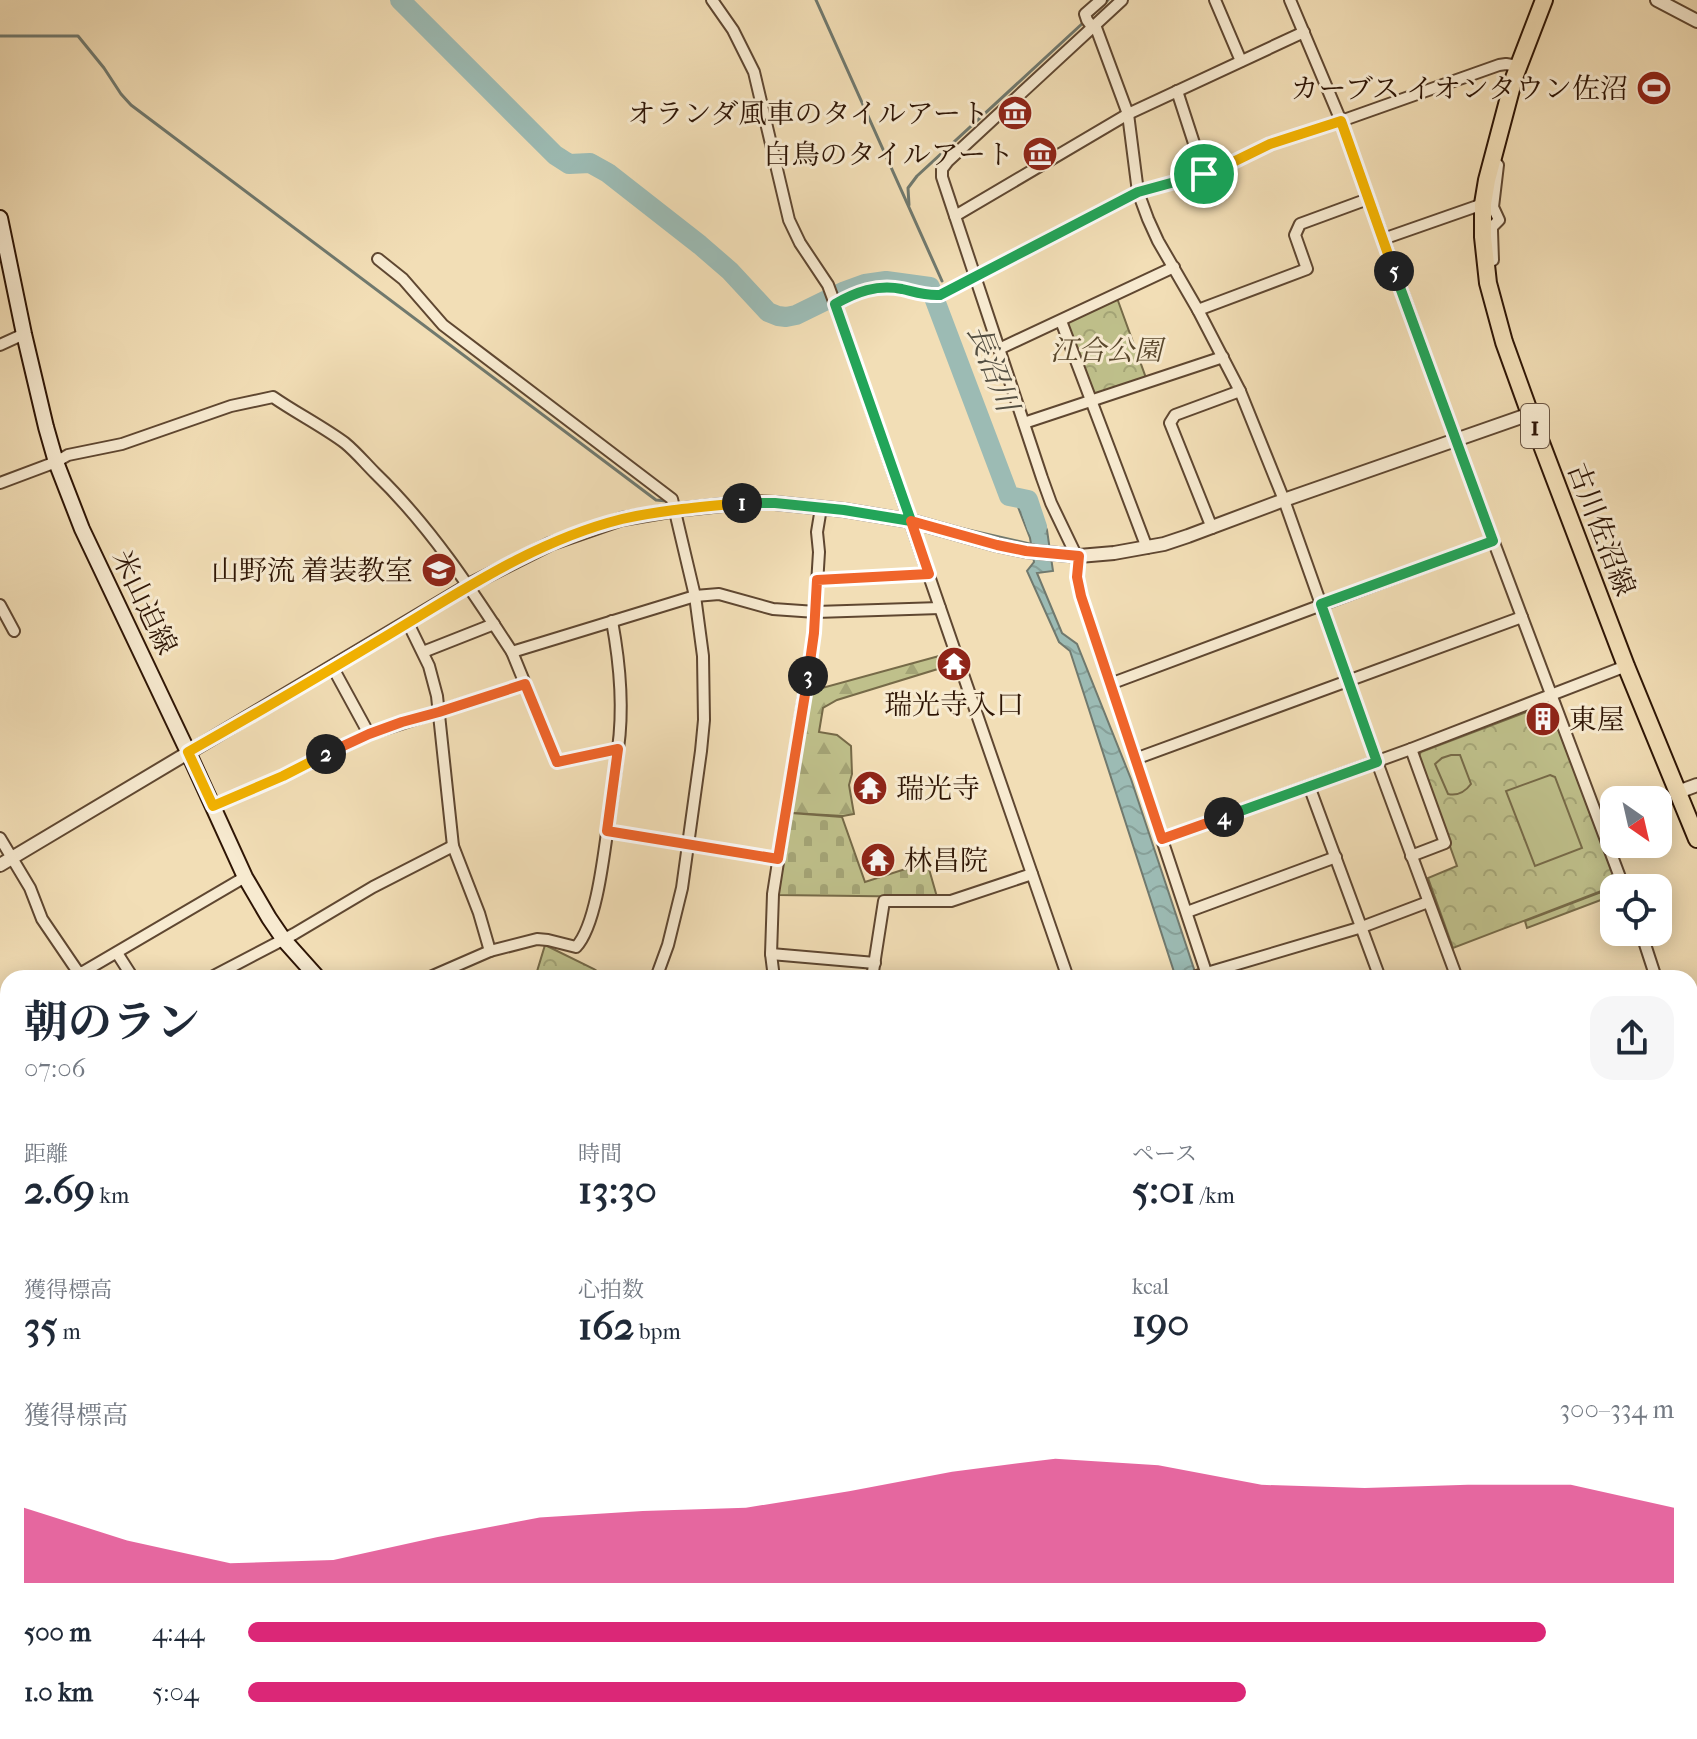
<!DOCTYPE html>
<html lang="ja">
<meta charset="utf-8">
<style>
:root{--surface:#fff;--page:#f6f6f7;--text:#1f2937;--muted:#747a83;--accent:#db2777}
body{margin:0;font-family:"IM FELL French Canon","Noto Serif JP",serif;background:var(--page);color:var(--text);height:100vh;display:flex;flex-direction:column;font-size:30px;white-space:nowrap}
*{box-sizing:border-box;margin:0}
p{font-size:26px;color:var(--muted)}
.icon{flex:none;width:44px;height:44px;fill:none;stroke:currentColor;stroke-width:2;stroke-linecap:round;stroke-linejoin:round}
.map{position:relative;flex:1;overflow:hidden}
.details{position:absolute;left:0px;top:970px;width:1698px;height:770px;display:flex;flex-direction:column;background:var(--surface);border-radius:24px 24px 0 0;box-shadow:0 4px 20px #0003}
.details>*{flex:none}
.needle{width:52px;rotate:146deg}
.fabs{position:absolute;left:1600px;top:786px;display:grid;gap:16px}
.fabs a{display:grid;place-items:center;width:72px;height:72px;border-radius:16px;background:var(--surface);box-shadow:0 4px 20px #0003;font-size:40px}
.pin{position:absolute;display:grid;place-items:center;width:68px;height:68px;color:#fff;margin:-34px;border:4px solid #fff;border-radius:50%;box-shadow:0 2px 8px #0007}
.km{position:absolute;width:40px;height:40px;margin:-20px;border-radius:50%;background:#222;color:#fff;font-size:22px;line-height:40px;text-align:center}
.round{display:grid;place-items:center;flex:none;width:84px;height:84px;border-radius:24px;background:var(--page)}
.head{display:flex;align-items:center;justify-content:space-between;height:136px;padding:0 24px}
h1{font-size:44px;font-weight:700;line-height:60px}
.metrics{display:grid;grid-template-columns:repeat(3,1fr);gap:12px;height:136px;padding:8px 24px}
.metrics div{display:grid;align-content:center}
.metrics b{font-size:40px;font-weight:700}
.metrics small{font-size:22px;font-weight:400}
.metrics p{font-size:22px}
.chart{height:224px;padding:16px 24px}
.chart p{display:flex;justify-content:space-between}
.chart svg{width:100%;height:144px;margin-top:8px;fill:var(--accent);opacity:.7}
ul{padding:0 24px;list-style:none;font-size:26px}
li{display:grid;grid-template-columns:128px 96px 1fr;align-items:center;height:60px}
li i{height:20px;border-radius:10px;background:var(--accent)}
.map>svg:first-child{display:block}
.forest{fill:url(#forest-firs);stroke:#766a48;stroke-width:2}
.cemetery{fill:url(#cemetery-stones);stroke:#766a48;stroke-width:2}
.park{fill:url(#park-crowns);stroke:#766a48;stroke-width:2}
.garden{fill:#bfc08b;stroke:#766a48;stroke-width:2}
.water{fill:url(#water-waves);stroke:#70796e;stroke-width:2}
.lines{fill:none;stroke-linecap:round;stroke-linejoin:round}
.stream{stroke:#70796e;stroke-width:3}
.river{stroke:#9cbbb4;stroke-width:20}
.minor-casing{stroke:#5f4731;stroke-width:14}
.tertiary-casing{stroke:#5f4731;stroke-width:16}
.secondary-casing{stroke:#2e1505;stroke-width:18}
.primary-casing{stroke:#2e1505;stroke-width:20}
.minor{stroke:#f7ead0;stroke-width:10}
.tertiary{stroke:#f7ead0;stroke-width:12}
.secondary{stroke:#f7ead0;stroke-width:14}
.primary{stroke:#f2deb6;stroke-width:16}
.split-1-casing{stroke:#fff;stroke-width:16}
.split-2-casing{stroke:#fff;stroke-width:16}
.split-3-casing{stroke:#fff;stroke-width:16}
.split-4-casing{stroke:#fff;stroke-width:16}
.split-5-casing{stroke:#fff;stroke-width:16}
.split-6-casing{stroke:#fff;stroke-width:16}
.split-1{stroke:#22a559;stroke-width:10}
.split-2{stroke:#f5b400;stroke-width:10}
.split-3{stroke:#f0652b;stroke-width:10}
.split-4{stroke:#f0652b;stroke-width:10}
.split-5{stroke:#22a559;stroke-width:10}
.split-6{stroke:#f5b400;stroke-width:10}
.labels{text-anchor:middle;stroke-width:6;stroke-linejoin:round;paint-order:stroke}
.shield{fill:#f7ead0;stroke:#6a5542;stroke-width:2}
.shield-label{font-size:26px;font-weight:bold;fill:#2e1505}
.poi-label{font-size:28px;fill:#2e1505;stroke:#f7ead0;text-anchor:end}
.park-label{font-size:28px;font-style:italic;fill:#5a482d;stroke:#f7ead0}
.street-label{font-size:28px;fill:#2e1505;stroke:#f7ead0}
.water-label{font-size:30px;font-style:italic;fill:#544f42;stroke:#f7ead0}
</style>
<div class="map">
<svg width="1697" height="1739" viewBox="0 0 1697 1739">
<defs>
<pattern id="forest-firs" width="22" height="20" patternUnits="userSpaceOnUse" patternTransform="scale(2)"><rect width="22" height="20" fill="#bfc08b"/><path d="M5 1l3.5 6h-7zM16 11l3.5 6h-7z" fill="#a4a476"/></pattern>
<pattern id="cemetery-stones" width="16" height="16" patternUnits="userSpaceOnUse" patternTransform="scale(2)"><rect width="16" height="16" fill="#bfc08b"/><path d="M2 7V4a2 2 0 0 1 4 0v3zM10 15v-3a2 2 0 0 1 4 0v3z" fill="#a4a476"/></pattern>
<pattern id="park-crowns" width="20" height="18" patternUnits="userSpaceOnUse" patternTransform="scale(2)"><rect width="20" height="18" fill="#bfc08b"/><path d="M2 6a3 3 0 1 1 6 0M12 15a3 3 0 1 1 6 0" fill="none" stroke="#a4a476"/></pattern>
<pattern id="water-waves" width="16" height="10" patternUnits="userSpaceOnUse" patternTransform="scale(2)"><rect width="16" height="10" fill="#9cbbb4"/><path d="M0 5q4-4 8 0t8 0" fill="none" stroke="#87a099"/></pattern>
</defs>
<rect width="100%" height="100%" fill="#f2deb6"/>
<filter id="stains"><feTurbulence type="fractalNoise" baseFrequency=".0025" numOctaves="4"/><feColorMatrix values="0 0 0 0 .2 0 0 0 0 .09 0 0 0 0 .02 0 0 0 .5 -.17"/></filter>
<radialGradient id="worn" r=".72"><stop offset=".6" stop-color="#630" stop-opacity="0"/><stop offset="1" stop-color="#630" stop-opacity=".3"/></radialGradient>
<g class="forest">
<path d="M950,653L954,664L837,700L823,708L819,732L837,735L851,746L852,774L849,785L854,814L843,816L791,813L811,691Z"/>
<path d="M1617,886L1618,888H1614V895L1527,928L1525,921Z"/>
</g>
<path class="cemetery" d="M791,813L842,817L865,882L927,862L937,897L778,895Z"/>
<g class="park">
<path d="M1117,298L1146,378L1093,396L1066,323Z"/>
<path d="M1545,705L1550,706L1617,885L1453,948L1428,878L1457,866L1418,757L1421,752Z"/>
<path d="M545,945L594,969L608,978H535Z"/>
</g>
<g class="garden">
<path d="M1451,755H1460L1471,784C1465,792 1457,796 1448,794L1435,764L1442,758Z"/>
<path d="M1550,775L1555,777L1582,848L1535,866L1506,791Z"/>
<path d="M8,1283V1379L0,1366V1285Z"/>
</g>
<path class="water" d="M1035,500L1047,530L1053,571L1037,573L1062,633L1077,644L1131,779L1197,978H1176L1070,651L1059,642L1027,571L1034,562L1030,538L1018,507Z"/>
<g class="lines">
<g class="stream">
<path d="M816,0L942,281"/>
<path d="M1090,17L1108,0"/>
<path d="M0,36H78L104,68L121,94L131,105L656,500L667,501"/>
<path d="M909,205L908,188L917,176L1084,22"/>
<path d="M955,527L1034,545"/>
</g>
<path class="river" d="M400,0L555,155L569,164L590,163L608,173L700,245L730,271L768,312L778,316L786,317L796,315L843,292L865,284L886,281L930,287L1009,496L1028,500L1037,527"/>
<defs>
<g id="minor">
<path d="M712,0L733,30L754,72L789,220L800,243L828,285L835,304L1068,978"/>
<path d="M1215,0L1241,61"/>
<path d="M1290,0L1341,121L1458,447L1624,888"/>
<path d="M1095,25L1128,114L1138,192L1148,219L1158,241L1198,310L1240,391L1284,500L1377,762L1457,978"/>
<path d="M1093,28L1087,20L1085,14L1101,0"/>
<path d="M1177,91L1204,174"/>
<path d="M955,216L1128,114L1304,32"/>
<path d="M1383,239L1483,204"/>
<path d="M378,259L403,279L443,325L672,499L695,596L703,656L704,720L701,751L682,888L668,945L656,978"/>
<path d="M1493,260L1492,231V227L1499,220L1493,207L1498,165"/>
<path d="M835,304C856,292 877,284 902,289C915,292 926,296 940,295L1138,192L1204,174L1227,165L1270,144L1341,121L1499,65L1506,64L1518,66"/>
<path d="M1198,310L1307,269L1295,235L1300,224L1368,199"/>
<path d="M1061,321L1147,548"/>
<path d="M0,345L24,334"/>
<path d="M999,349L1174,267"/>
<path d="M1024,423L1223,357"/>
<path d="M0,483L56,462L68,455L122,444L231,406L273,397C296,413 322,426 345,443C356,452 365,463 375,473C430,526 471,589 512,652"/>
<path d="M1212,528L1170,423L1175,415L1240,391"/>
<path d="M1076,555L1051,503L1042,478L942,177V169L948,161L1122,0"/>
<path d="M1079,556L1077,577L1081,596L1208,978"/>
<path d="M817,580L929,574"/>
<path d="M0,605L14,631"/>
<path d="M612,621C620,664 624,706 618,749"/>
<path d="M408,623L429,666L437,696L453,846L479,913L490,951"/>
<path d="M423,652L494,624"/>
<path d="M333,668L369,734"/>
<path d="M1110,684L1493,541"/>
<path d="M1135,759L1522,617"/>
<path d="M1309,786L1380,978"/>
<path d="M213,806L283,776L369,734L525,684"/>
<path d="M607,831L778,859"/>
<path d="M0,838L30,888L42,919L78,972H83L245,877"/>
<path d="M1162,839L1411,749L1626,666"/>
<path d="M1411,856L1445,843L1411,749"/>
<path d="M1187,912L1336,857"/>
<path d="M1641,932L1656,978"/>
<path d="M117,953L133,978"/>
<path d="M771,954L875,963"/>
<path d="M210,978L294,934L373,887L453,846"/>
<path d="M428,978L490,951L537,939L548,940L576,947C598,924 605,843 610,811C613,790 616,770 618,749L557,762L512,652L695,596L719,594L773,609L816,612L940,608"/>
<path d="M774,978L771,954L773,894L814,633L819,552L817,532L821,508"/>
<path d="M872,978L884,901H951L1032,874"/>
<path d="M1190,978L1362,927L1428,902"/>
<path d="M1690,997H1697"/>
<path d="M0,1066L8,1062"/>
<path d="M1690,1121L1697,1119"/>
<path d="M0,1186L8,1184"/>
<path d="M0,1271L8,1269"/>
<path d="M1690,1421H1697"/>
<path d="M0,1510L8,1508"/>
<path d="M0,1525L8,1549"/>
<path d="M0,1600L8,1596"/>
<path d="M1690,1624H1697"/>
<path d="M707,1732L710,1739"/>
<path d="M1289,1732L1290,1739"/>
<path d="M1401,1732V1739"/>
<path d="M1582,1732V1739"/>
<path d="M1679,1732V1739"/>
<path d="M561,1739L574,1732"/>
<path d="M889,1739L904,1732"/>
</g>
<g id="tertiary">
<path d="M1657,0L1697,21"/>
<path d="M1678,792L1697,785"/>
<path d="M0,865L469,585L550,544L622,519L675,510L750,502L775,503L844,510L911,521L997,545L1026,551L1079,556L1114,553L1164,544L1188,536L1284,500L1530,414"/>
<path d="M515,1732L520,1739"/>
<path d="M868,1732L872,1739"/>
<path d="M1127,1732L1130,1739"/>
</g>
<path id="secondary" d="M0,218L24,334L46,427L56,462L82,529L188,752L245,877L269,918L284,940L318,978"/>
<g id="primary">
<path d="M1544,0L1514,78L1487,180L1483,204V237L1488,283L1504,342L1530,414L1626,666L1697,839"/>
<path d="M1690,1247H1697"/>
<path d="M239,1739L248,1732"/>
</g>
</defs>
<use href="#minor" class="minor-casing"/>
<use href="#tertiary" class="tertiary-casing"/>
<use href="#secondary" class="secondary-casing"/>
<use href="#primary" class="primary-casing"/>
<use href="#minor" class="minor"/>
<use href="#tertiary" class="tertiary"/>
<use href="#secondary" class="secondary"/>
<use href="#primary" class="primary"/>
</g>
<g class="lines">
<defs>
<path id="split-1" d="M742,503H775L844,510L911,521L835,304C856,292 877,284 902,289C915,292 926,296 940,295L1138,192L1204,174"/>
<path id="split-2" d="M326,754L283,776L213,806L188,752C257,713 325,673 393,632C466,588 538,540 622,519C661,510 702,507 742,503"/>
<path id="split-3" d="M326,754L369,734L402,722L439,712L525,684L557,762L618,749L607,831L778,859L808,676"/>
<path id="split-4" d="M808,676L814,633L817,580L929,574L911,521L997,545L1026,551L1079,556L1077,577L1081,596L1162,839L1224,817"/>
<path id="split-5" d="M1224,817L1377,762L1321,604L1493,541L1394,271"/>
<path id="split-6" d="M1204,174L1227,165L1270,144L1341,121L1394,271"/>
</defs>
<use href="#split-1" class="split-1-casing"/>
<use href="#split-2" class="split-2-casing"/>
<use href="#split-3" class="split-3-casing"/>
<use href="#split-4" class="split-4-casing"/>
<use href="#split-5" class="split-5-casing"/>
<use href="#split-6" class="split-6-casing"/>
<use href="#split-1" class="split-1"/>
<use href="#split-2" class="split-2"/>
<use href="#split-3" class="split-3"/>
<use href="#split-4" class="split-4"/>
<use href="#split-5" class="split-5"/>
<use href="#split-6" class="split-6"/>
</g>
<defs>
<symbol id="stadium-disc" viewBox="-11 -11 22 22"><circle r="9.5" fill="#8f2418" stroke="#f7ead0"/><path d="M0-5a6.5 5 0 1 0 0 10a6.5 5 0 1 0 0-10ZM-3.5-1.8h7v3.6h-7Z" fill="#fff"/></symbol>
<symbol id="museum-disc" viewBox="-11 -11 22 22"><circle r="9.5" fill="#8f2418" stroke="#f7ead0"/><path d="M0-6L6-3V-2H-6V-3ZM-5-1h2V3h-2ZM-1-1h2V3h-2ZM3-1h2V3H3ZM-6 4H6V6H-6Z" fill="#fff"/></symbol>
<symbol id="school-disc" viewBox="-11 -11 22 22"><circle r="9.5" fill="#8f2418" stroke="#f7ead0"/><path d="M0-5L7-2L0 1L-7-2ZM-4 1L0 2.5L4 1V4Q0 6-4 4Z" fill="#fff"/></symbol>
<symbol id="temple-disc" viewBox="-11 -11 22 22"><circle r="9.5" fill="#8f2418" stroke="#f7ead0"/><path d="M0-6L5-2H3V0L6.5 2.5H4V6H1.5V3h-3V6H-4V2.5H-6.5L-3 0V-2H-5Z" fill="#fff"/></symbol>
<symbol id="building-disc" viewBox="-11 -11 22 22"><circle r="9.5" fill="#8f2418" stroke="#f7ead0"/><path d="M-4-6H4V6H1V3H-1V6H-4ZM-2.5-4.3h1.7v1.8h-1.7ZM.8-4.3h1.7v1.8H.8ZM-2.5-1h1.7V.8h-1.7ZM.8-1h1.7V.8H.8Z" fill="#fff"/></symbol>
</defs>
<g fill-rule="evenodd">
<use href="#stadium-disc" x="1634" y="68" width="40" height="40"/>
<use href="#museum-disc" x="995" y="93" width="40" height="40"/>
<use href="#museum-disc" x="1020" y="134" width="40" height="40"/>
<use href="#school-disc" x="419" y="550" width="40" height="40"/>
<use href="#temple-disc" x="934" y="644" width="40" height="40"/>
<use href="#building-disc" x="1523" y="699" width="40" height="40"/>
<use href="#temple-disc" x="850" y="768" width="40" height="40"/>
<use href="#temple-disc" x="858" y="840" width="40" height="40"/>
</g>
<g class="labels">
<rect class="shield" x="1521" y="404" width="28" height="44" rx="6"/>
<g class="shield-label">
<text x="1535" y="435">1</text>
</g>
<g class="poi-label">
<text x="1628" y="98">カーブス イオンタウン佐沼</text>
<text x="989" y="123">オランダ風車のタイルアート</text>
<text x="1014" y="164">白鳥のタイルアート</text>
<text x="413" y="580">山野流 着装教室</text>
<text x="954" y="714" text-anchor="middle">瑞光寺入口</text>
<text x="1569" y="729" text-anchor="start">東屋</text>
<text x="896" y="798" text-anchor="start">瑞光寺</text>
<text x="904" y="870" text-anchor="start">林昌院</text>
</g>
<g class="park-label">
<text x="1106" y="360">江合公園</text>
</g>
<g class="street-label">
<text transform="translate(1602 529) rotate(69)" y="10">古川佐沼線</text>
<text transform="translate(145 602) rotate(64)" y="10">米山迫線</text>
</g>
<g class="water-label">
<text transform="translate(993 368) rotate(69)" y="10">長沼川</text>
</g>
</g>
<rect width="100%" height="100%" filter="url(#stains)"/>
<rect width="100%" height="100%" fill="url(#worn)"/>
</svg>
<div class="fabs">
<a><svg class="needle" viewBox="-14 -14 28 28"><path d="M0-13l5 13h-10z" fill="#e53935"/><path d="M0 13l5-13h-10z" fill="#747a83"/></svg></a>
<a><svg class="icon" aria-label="locate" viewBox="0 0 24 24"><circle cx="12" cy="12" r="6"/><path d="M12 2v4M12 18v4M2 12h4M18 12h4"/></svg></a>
</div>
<div class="pin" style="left:1204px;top:174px;background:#1e9e55"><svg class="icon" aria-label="arrive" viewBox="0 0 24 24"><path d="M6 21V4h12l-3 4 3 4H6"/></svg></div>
<b class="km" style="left:742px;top:503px">1</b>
<b class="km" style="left:326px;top:754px">2</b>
<b class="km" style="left:808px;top:676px">3</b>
<b class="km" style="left:1224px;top:817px">4</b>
<b class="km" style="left:1394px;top:271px">5</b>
<section class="details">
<div class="head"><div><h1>朝のラン</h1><p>07:06</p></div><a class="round"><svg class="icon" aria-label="share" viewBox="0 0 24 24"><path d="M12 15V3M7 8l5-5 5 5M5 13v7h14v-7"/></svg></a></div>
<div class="metrics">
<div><p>距離</p><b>2.69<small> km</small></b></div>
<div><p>時間</p><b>13:30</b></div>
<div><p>ペース</p><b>5:01<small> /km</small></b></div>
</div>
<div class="metrics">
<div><p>獲得標高</p><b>35<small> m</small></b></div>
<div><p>心拍数</p><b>162<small> bpm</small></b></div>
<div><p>kcal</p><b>190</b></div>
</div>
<div class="chart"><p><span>獲得標高</span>300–334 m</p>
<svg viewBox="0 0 160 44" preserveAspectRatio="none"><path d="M0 44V21L10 31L20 38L30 37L40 30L50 24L60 22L70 21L80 16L90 10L100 6L110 8L120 14L130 15L140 14L150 14L160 21V44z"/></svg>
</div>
<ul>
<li><b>500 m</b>4:44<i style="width:91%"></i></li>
<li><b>1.0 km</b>5:04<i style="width:70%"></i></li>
</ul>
</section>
</div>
